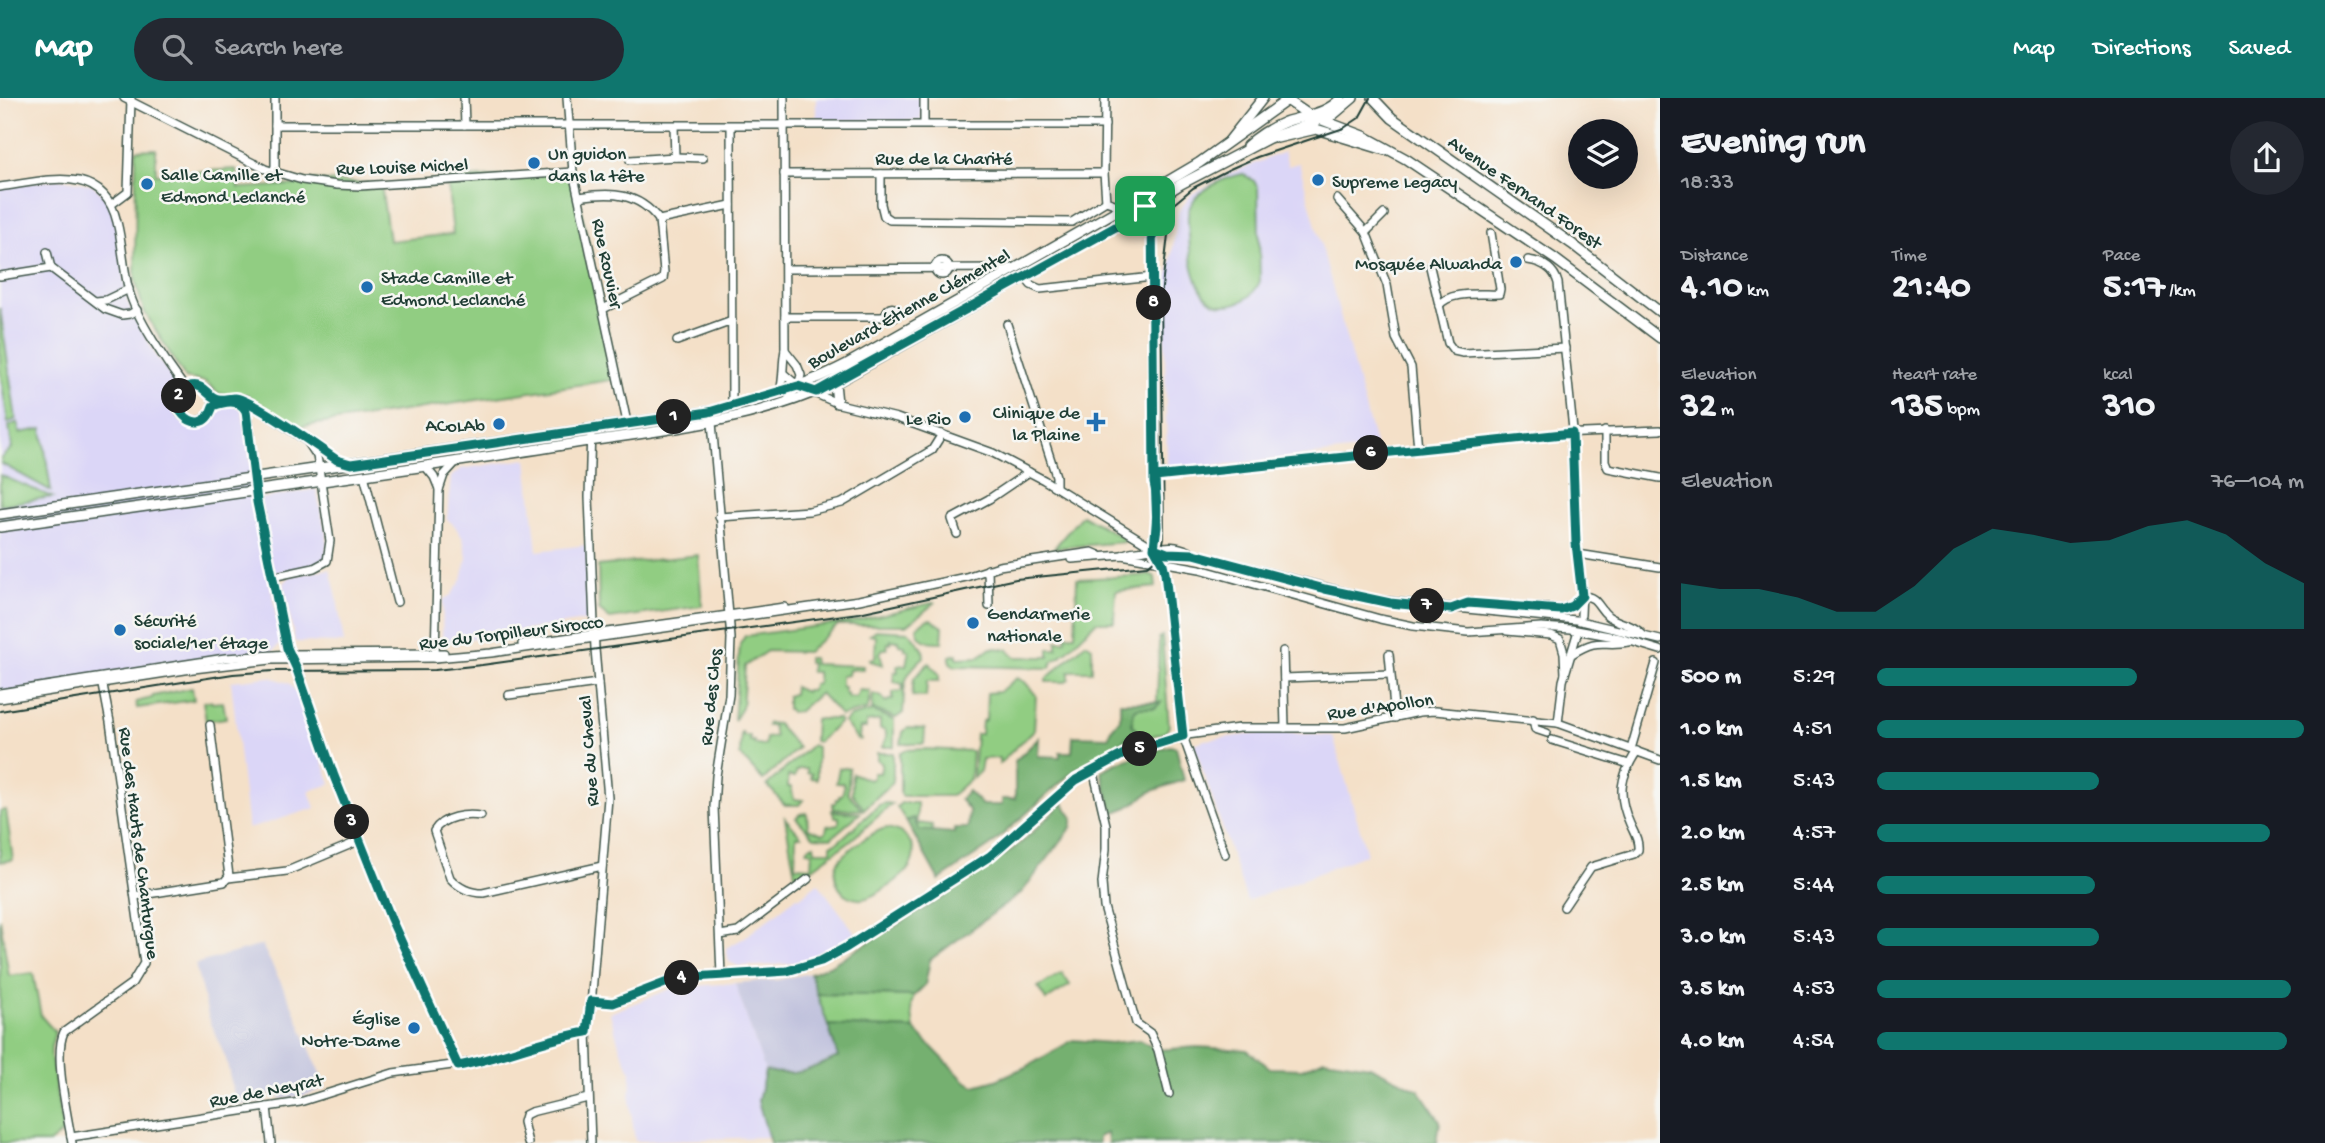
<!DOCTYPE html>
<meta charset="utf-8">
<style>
:root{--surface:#171b24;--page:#242831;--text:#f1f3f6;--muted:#9ea1a6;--accent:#0f766e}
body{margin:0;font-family:"Gochi Hand",sans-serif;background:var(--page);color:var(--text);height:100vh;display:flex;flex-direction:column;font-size:26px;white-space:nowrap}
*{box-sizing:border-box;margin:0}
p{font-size:23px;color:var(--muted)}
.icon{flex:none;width:38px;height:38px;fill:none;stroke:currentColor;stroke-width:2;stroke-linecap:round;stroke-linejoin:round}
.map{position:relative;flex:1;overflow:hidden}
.details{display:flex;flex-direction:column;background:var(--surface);width:665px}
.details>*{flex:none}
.controls{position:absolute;left:1568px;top:21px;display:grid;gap:14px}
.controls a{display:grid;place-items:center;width:70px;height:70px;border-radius:50%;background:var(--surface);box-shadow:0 7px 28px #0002;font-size:35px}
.pin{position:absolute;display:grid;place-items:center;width:60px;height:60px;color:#fff;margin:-30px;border-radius:14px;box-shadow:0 4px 10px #0006}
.km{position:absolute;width:35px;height:35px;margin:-18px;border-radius:50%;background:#222;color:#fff;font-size:19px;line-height:35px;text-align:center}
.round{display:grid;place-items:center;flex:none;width:74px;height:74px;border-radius:37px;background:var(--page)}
.headline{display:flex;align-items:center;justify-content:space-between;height:119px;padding:0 21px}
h1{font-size:38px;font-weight:700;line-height:52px}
.metrics{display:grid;grid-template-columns:repeat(3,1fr);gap:10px;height:119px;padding:7px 21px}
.metrics div{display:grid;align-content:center}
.metrics b{font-size:35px;font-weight:700}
.metrics small{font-size:19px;font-weight:400}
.metrics p{font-size:19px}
.chart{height:196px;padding:14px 21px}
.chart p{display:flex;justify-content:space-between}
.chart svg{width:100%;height:126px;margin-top:7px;fill:var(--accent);opacity:.7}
ul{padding:0 21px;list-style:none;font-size:23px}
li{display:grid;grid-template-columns:112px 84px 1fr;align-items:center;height:52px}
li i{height:18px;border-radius:9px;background:var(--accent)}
header{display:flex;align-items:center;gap:42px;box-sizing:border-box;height:98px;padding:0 35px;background:var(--accent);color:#fff}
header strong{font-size:33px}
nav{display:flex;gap:38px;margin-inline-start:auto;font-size:24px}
.search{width:490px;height:63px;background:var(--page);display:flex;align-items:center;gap:18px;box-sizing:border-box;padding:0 24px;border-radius:38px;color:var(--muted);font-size:26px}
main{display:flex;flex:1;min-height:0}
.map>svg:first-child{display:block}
.built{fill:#dbd6f7}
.industrial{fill:#c1c2dd}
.green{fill:#91cd82;stroke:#58855b;stroke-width:2}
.forest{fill:#74b070;stroke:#4a7652;stroke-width:2}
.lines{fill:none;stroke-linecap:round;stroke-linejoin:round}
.minor-casing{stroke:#3f554a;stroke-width:10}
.major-casing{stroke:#3f554a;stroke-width:12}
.minor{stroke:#fff;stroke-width:7}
.major{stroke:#fff;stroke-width:9}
.tram{stroke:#1f3d34;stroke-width:2}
.route-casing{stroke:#fff;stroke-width:14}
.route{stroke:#0f766e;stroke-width:9}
.poi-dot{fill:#1f6fb2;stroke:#f6f6f2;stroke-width:2.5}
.labels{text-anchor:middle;stroke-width:5;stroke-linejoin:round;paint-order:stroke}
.poi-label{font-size:19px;fill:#1f3d34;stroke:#f6f6f2;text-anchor:start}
.street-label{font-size:19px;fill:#1f3d34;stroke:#f6f6f2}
</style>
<header>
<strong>Map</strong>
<div class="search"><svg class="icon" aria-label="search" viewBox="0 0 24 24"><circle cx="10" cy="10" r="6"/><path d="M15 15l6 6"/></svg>Search here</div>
<nav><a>Map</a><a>Directions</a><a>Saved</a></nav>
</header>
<main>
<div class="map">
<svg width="1660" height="1045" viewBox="0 0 1660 1045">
<rect width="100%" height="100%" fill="#f6f6f2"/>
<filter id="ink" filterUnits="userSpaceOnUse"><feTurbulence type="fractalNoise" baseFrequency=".0143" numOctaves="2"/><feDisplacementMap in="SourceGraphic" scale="14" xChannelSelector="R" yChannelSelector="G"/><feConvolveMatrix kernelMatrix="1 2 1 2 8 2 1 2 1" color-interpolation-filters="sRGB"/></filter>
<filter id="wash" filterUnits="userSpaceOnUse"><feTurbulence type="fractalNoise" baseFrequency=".00686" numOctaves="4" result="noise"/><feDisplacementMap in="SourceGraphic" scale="28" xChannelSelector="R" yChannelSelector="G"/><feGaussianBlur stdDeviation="1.57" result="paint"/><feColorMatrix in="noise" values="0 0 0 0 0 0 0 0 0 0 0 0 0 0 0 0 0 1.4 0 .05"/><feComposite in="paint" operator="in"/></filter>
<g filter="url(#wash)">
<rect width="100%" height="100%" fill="#f4e0c8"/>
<g class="built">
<path d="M816,0H921V23L816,22Z"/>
<path d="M1284,54L1288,68L1299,65L1376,350L1170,373L1167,369L1164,190L1170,169L1178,114L1192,96L1231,75Z"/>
<path d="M61,81L93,87L112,106L121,147L127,203L156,258L176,285L174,305L176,315L188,326H196L206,323L217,308L233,306L242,311L252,371L254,402L316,391L327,439L326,460L316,467L269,476L280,541V546L272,554L185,572L0,601V89Z"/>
<path d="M527,361L537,453L587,447L590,522L442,545L443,502L451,497L462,482L467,459L463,441L455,428L447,421L451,379L460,371Z"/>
<path d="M330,471L336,495L344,545L295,544L283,486L291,478Z"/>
<path d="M270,579L289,585L299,597L331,686L309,693L315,710L248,731L231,583Z"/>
<path d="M1271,634L1333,638L1367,756L1247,803L1194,646L1205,642Z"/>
<path d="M818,785L857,837L826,855L797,865L758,868H738L729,864L726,850L744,840L797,799L799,800Z"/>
<path d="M735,885L765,973L758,1003L768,1039L635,1043L630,1004L631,974L620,950L610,915L673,890L678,895L687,897L696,888Z"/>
</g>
<g class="industrial">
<path d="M262,847L292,907L326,990L303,998L280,1001L278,995L266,997L264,1004L236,1007L226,961L209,921L195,866Z"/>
<path d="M810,875L838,959L805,973L787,977L765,973L735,885L777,882Z"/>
</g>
<g class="green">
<path d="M156,51V76L236,71L238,90L295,87L302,82L381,86L389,143L453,136L447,81L573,74L618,281L297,329L247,297L219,296L206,284L185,280L144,213L135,182L136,52Z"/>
<path d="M1243,76L1254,83L1258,90L1260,183C1256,193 1247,202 1237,205C1197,218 1190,164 1189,137C1188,126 1186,114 1192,105C1199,91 1228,78 1243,76Z"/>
<path d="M0,210L16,321L8,325L0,274Z"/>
<path d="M18,324L19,335L42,331L51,393L2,366L1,360L12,350L9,328Z"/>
<path d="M0,377L52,399L0,407Z"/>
<path d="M1082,417L1124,440V444L1054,450Z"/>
<path d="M698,457L702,508L610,521L599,512L598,468Z"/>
<path d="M1152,477L1155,479L1156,489L1116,493L1114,524H1096L1065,555L1062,556V558L1053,563L1050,570L955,568L950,565V558L957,556V560L978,559L991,550L1007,551L1015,559H1049V551H1057V543H1065L1066,537H1075L1077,481Z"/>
<path d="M936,504L907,527H838L807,554L767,553L745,568L742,610L734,623L740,546L745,538L855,523Z"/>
<path d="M926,522L931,521L943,529L942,544C929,544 918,545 917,529Z"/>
<path d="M876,532L909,534L923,551L924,559C901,579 905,585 903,615L896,620L872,611L873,596L882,599L885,604L893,601V594L902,593L903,586L894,584V574H898L897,568L906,567L909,552H905V548L899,547L898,543L891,542V545H888L887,551H883L880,555L883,567L870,563L869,561L875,560L876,538L870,537Z"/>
<path d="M1162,538L1169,628L1166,634L1115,649L1130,636L1140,637L1132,626L1134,613L1137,610H1155L1160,605L1157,604L1159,547V540Z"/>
<path d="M1086,545L1092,549V573H1069V581L1064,584H1046V581Z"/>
<path d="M808,560H813L814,566L863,568V571L849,572L848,577L841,578V588L844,589V595H847V599L856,600L859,592L870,593L868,611L841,618L820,595L798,614H790L789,611H787V598L793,596L794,589L805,594L806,592H812L813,586L818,585L817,574H810L811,565H808Z"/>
<path d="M929,565L939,576V583H927L926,599L912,598L914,580Z"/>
<path d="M1017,580L1025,584L1036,597L1034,632L999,666V660L982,661L980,673L973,680L976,636H981L982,623L986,622L987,595L999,594Z"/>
<path d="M192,590L194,602L137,610L136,604L152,600L153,598Z"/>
<path d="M211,603L212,605L223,604L226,620L206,623L203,604Z"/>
<path d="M872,613L894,622V649H882C885,643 888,639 885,632L880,631V622L866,624V630H860L859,640L862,642L857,641L844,624L850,619Z"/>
<path d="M815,621H838L840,624L818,644L814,643Z"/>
<path d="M768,625L777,626L798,650L763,682L740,657L741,635H743V638H750V643H754V646L762,648L765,647L766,640L775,639L773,628H767Z"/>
<path d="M908,630L925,631L924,646H901L903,634Z"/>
<path d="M812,647L817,649V681L811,680L812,676L807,675V671H799L796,674L795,679L788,678V689H791L794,701L803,702L799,707H785L767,687Z"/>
<path d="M924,651L972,653L970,681L951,698H902L900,694V655L905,652Z"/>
<path d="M877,655H893V684L864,711L852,695V675L869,682L873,680V675H880L882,666L877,662Z"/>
<path d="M839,670H849L848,695L862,712L833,711V705H836V701H839V697H842L844,689L843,685H836Z"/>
<path d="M886,705L892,706L850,743L796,782L785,720L801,738H796L795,768L811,769L812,754L807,753L809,749L814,747L815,753H831V747L838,744L879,707Z"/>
<path d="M901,705H917V725L932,727L933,734L919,733L914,720L906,723L897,709Z"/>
<path d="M6,712L13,762L0,764V713Z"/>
<path d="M832,713L860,715L831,740L814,739L796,720L800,716L807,715L808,730L823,736L826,734L827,728L839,726V719H835Z"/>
<path d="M886,730C904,732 921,748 910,768C904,779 874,800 862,801C842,803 829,781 838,764C844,753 874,733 886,730Z"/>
<path d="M0,821L9,878L33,875L41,918L55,934L51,949V959L63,1035L49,1045H0Z"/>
<path d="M1062,875L1070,887L1046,902L1038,889Z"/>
<path d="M817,896L914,898L911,907L914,931L828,927Z"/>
</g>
<g class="forest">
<path d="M1120,604H1161L1155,610H1138L1134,613L1132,626L1140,637L1134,639L1130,637L1115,649L1076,671L991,747L939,782L906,723L914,720L919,732L954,735L955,730H968L969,712L960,701L968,693L982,707H1002V701H1015V663L1037,642L1039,640L1038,658L1060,659V654H1072L1073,638L1109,639L1110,633L1120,621Z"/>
<path d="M1169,648L1176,649L1184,682L1152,693L1128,709L1113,715L1101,673L1119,664Z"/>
<path d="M1063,705L1073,720L1071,730L1022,794L930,862L925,887L914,898L817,896L810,875L829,868L945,798L998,762L1023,743Z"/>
<path d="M828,927L914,931L964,982L974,988L996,982L1028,968L1073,942L1111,945L1139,942L1158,952L1197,949L1247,952L1270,970L1302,971L1324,961L1370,968L1419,992L1440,1023L1437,1045H1108L1107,1035L1098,1039V1045H770L758,1003L765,973C798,979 808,972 838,959Z"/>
</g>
</g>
<g filter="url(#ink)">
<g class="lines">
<defs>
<g id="minor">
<path d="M124,0L265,71L302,82L337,87L360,88L573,74"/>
<path d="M464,0L465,27"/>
<path d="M567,0L573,74L628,329"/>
<path d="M1105,0L1104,75L1106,103L1123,109"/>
<path d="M924,26V0"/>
<path d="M275,27H1105"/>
<path d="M674,28L675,59"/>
<path d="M731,28L732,308"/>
<path d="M630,62L675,59L703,60"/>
<path d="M275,73V0"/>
<path d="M784,76L1104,75"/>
<path d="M881,76V106L884,118L890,122L1072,124L1106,103"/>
<path d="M0,89C45,83 103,64 117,124C123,147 123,170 129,193C136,220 168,267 185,290"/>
<path d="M579,99C611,94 638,94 659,122L731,107"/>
<path d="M1152,101L1157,429L1154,450"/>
<path d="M1337,101L1366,134L1387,187L1396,240L1411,269L1418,351"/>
<path d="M112,106L128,94L131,1"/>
<path d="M1366,134L1384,116"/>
<path d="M47,154L51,170L105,211L122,217L130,216L137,212"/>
<path d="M1528,162C1542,164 1554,170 1558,185L1573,332L1571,339L1576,445L1582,493L1581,517"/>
<circle cx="942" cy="170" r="7"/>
<path d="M1430,169L1448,245L1454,253L1463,255L1565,250"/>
<path d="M786,171L1015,170"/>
<path d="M0,178L51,170"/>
<path d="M1024,178L1031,187L1040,191L1153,179"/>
<path d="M96,203L106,202L129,191"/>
<path d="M1439,208C1449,192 1482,197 1499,196L1500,191L1491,135"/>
<circle cx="892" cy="215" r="5.5"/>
<path d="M603,211L663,181L664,174L659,122"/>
<path d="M785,219H882L887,216"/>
<path d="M1007,226L1056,378V389"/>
<path d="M677,243L732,223"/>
<path d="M785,252L797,267L801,277L798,288L786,304"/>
<path d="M784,276L798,288L839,306L897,320L993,355L1044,382L1154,450L1167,455L1194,456L1376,502L1576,522L1660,542"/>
<circle cx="195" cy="305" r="18"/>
<path d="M780,294C784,279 782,267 785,252L784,0"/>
<path d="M211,298L220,301H244L307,343L317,358L319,370L330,443L327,463L314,470L272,479"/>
<path d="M213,308L230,304L243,308L246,313L258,404L287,550L296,569L334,678L391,821L458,968"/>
<path d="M711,313L731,540L729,597L716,678L714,709L721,877"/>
<path d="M1605,333V363L1608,370L1660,380"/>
<path d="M309,344L337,362L347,365"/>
<path d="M425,368L434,379L439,391"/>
<path d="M364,377L397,504"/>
<path d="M1155,379L1559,336L1660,332"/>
<path d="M719,419L809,413L842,405L932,352L942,336"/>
<path d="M957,436L952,421L989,401L1029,374"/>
<path d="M1154,450L1163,465L1165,475L1183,638L1225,756"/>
<path d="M1578,456L1660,469"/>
<path d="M1122,457C1131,452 1136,454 1145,452C1165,449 1171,445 1191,454"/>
<path d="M1072,461L1122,457L1200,471L1380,521L1413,528L1468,534L1541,529L1571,531L1620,540L1660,552"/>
<path d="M988,471L989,508"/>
<path d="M1452,511L1468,505L1561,511L1571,508L1582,498C1598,498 1597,509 1608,518C1619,526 1634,526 1643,537"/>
<path d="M1507,533L1551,537L1560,541L1564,555L1565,576"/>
<path d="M522,546L784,509"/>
<path d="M1283,553L1285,630"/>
<path d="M1389,556L1395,620"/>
<path d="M1572,556C1601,538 1601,549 1629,544"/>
<path d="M435,560L439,392L444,377L456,364"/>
<path d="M1284,580L1390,576"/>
<path d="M0,595L225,560L289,556L444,555"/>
<path d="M509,597L598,585"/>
<path d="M0,601L185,572L271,562L435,560L491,555L859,502L966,479L999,468L1092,454L1099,457"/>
<path d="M1533,621L1535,631L1547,635"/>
<path d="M1558,625L1563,583L1577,536"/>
<path d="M1552,642L1629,666"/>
<path d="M1631,651L1656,565"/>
<path d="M1093,671L1106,727V751L1102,785L1104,809L1136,925L1150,935L1158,952L1169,996"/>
<path d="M481,718C465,716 443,718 434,733L450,780C459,790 470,795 483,795L602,768"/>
<path d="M228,780L287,773L359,743"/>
<path d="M135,798L224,784L229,778L210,627"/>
<path d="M1564,809L1591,769L1634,756L1638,752C1639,742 1634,735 1630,726C1617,697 1620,679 1637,653"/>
<path d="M720,837L738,834L808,781"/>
<path d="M591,903L613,905L678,880L787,873L821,863L847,849L990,758L1076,682L1124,656L1147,648L1180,638L1239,630H1345L1419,614L1435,613L1558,625L1660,662"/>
<path d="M267,1009L271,1045"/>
<path d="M71,1039L300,1004L393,975L482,963L560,939L587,934"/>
<path d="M72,1045C68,1019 53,957 64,934L132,885L144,865L110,624L102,582"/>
<path d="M528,1045L523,1024L525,1017L531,1014L588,1000"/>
<path d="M591,1045L587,934L591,907L608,700L595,551L589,399L591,331"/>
</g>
<g id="major">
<path d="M1284,0L1309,17L1364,38L1406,61L1555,161L1660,240"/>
<path d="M1373,0L1392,20L1572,146L1660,214"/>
<path d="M1277,40L1316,31L1385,52"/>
<path d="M1229,43L1263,0"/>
<path d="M1247,48C1259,37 1270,30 1285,24C1305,17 1326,17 1341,0"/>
<path d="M835,285L837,305"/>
<path d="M0,416L709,314C756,303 803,289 847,266L1153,92L1199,65L1290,0"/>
<path d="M0,429C184,402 368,378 551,349C648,333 746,327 835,285L1119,126L1181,86L1269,40L1333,17L1353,0"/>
</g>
</defs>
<use href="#minor" class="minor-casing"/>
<use href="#major" class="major-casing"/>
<use href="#minor" class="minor"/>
<use href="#major" class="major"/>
<path class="tram" d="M0,613L233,576L273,573L435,572L482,567L859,515L1016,481L1147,468C1159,461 1162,452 1164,439L1161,198L1170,119L1175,105L1193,90L1230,71L1257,59L1344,30L1359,20L1370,0"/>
</g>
</g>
<g class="lines" filter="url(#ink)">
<defs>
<path id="route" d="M1145,108L1119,127L816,294L798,288L709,314L351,366L337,362C319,350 250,300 235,300C229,300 223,302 218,301C207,299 205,285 190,288C155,297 200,350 213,308C224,304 239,300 246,313L257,404L287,550L296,569L334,678L391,821L458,968C502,960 543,941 587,934L591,903L613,905L678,880L787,873L821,863L847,849L990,758L1076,682L1124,656L1183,638L1165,475L1163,466L1154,450L1157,429L1155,379L1572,335L1576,445L1582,498L1572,508L1561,512L1468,505L1451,511L1390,505L1325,491L1194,456L1167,455L1154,450C1156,428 1159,406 1154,385L1152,103L1145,108"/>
</defs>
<use href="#route" class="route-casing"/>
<use href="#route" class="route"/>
</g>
<g class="poi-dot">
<circle cx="534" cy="65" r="7"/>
<circle cx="1318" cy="82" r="7"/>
<circle cx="147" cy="86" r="7"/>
<circle cx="1516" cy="164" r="7"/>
<circle cx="367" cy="189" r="7"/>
<circle cx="965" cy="319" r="7"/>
<path d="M1092.5 313.5h7v7h7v7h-7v7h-7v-7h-7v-7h7z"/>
<circle cx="499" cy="326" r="7"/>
<circle cx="973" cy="525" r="7"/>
<circle cx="120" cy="532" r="7"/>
<circle cx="414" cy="930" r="7"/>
</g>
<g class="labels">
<g class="poi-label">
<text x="548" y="61">Un guidon<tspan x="548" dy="22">dans la tête</tspan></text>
<text x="161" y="82">Salle Camille et<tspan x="161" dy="22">Edmond Leclanché</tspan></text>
<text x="1332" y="89">Supreme Legacy</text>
<text x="1502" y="171" text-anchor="end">Mosquée Alwahda</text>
<text x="381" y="185">Stade Camille et<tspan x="381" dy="22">Edmond Leclanché</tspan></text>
<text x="1080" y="320" text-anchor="end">Clinique de<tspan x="1080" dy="22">la Plaine</tspan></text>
<text x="951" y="326" text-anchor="end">Le Rio</text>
<text x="485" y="333" text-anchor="end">ACoLAb</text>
<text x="987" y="521">Gendarmerie<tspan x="987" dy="22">nationale</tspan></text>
<text x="134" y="528">Sécurité<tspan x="134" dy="22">sociale/1er étage</tspan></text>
<text x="400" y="926" text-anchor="end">Église<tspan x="400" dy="22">Notre-Dame</tspan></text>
</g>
<g class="street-label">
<text x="944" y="66">Rue de la Charité</text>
<text transform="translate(402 67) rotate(-2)" y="7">Rue Louise Michel</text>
<text transform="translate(1526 93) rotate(35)" y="7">Avenue Fernand Forest</text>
<text transform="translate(609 165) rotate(78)" y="7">Rue Rouvier</text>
<text transform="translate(908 209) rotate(-29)" y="7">Boulevard Étienne Clémentel</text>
<text transform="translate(511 533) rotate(-7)" y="7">Rue du Torpilleur Sirocco</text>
<text transform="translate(709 599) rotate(-84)" y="7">Rue des Clos</text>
<text transform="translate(1380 607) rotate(-8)" y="7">Rue d'Apollon</text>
<text transform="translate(587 653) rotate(-94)" y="7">Rue du Cheval</text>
<text transform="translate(141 745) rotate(83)" y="7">Rue des Hauts de Chanturgue</text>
<text transform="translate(266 991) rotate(-11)" y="7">Rue de Neyrat</text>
</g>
</g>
</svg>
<div class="controls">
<a><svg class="icon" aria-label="layers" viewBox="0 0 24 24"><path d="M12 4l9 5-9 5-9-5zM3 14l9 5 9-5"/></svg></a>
</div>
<div class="pin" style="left:1145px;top:108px;background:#1e9e55"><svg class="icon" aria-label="arrive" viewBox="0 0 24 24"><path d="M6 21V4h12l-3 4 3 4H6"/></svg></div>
<b class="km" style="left:674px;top:319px">1</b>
<b class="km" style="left:179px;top:298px">2</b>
<b class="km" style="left:352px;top:724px">3</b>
<b class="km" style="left:682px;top:880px">4</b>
<b class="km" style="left:1140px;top:651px">5</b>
<b class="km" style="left:1371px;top:355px">6</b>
<b class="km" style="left:1427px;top:508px">7</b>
<b class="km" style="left:1154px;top:205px">8</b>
</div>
<section class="details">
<div class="headline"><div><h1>Evening run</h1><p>18:33</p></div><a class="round"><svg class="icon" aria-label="share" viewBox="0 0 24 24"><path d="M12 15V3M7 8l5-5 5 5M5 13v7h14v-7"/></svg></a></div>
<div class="metrics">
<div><p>Distance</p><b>4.10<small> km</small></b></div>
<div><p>Time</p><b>21:40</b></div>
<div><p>Pace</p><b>5:17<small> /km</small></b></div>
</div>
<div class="metrics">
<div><p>Elevation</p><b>32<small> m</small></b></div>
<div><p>Heart rate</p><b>135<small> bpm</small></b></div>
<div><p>kcal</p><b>310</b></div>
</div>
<div class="chart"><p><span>Elevation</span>76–104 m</p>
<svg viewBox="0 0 160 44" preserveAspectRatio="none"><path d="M0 44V28L10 30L20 30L30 33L40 38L50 38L60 29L70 16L80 9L90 11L100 14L110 13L120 8L130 6L140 11L150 21L160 28V44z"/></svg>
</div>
<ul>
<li><b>500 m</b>5:29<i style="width:61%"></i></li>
<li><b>1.0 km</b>4:51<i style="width:100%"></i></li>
<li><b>1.5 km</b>5:43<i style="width:52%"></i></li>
<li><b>2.0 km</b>4:57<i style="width:92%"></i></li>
<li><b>2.5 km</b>5:44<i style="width:51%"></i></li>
<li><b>3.0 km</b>5:43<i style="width:52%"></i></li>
<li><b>3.5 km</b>4:53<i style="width:97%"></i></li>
<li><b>4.0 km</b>4:54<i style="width:96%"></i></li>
</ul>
</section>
</main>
